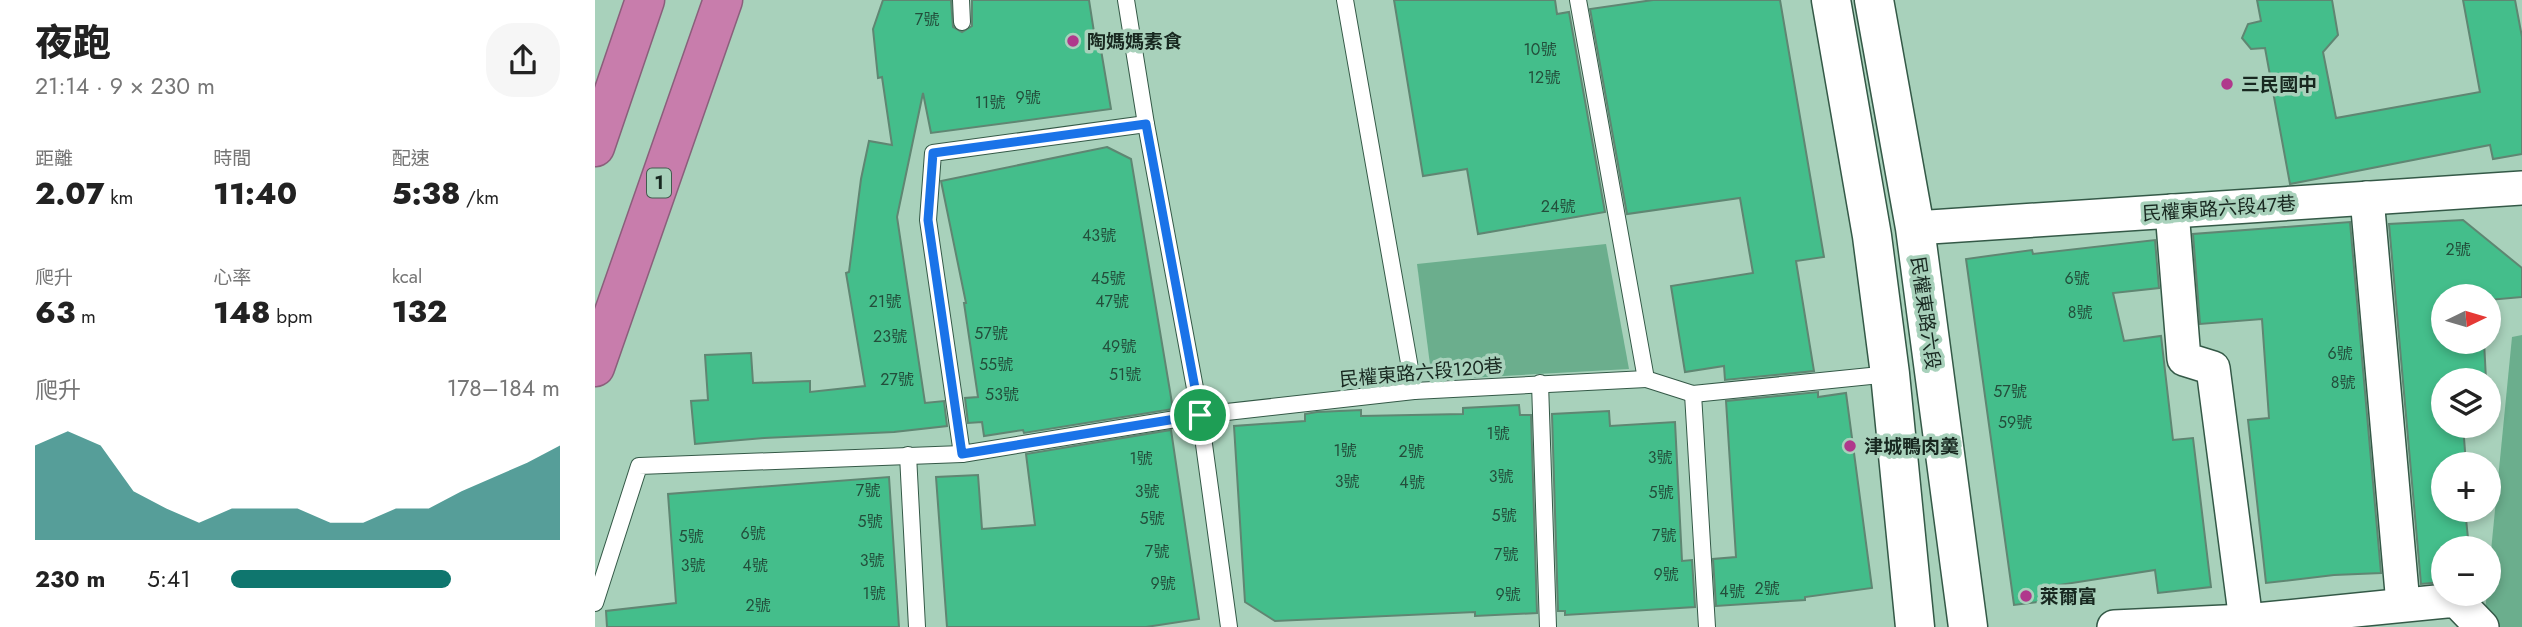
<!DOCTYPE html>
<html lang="zh-TW">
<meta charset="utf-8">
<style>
:root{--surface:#fff;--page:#f6f6f6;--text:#222;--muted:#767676;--accent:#0f766e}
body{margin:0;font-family:Jost,"Noto Sans TC",sans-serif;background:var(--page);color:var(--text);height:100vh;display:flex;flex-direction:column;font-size:26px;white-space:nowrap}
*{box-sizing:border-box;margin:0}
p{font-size:23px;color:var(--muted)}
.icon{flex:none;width:38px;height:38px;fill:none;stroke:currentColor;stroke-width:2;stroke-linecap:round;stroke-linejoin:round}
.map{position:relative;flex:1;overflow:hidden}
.side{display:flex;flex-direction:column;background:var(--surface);width:595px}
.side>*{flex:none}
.needle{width:46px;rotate:85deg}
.tools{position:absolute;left:1836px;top:284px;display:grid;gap:14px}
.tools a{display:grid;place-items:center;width:70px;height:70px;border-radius:50%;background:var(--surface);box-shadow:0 4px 10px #0003;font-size:35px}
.pin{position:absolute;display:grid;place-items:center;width:60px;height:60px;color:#fff;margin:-30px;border:4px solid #fff;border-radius:50%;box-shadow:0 2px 7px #0007}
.round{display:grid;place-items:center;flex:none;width:74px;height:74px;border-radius:28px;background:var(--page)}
.summary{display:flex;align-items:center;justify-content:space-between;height:119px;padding:0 35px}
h1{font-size:38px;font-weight:800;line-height:52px}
.figures{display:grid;grid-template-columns:repeat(3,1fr);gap:10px;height:119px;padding:7px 35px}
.figures div{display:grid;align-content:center}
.figures b{font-size:30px;font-weight:800}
.figures small{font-size:19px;font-weight:400}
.figures p{font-size:19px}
.chart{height:196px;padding:14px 35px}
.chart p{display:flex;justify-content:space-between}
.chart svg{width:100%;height:126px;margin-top:7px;fill:var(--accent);opacity:.7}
ul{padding:0 35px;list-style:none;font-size:23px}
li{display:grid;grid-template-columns:112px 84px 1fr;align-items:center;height:52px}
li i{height:18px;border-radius:9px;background:var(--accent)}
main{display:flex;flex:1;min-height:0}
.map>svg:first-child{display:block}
.green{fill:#6bae8d}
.building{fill:#44be8b;stroke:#5f8672;stroke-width:2}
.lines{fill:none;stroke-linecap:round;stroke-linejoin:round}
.lane-casing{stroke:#345947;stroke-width:18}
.street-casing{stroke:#345947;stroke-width:36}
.secondary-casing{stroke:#345947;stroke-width:41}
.highway-casing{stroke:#8a5f7b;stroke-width:41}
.lane{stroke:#fff;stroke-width:16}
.street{stroke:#fff;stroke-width:33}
.secondary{stroke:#fff;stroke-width:38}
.highway{stroke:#c87dac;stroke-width:38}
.route-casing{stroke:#fff;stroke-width:14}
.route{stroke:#1a73e8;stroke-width:9}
.poi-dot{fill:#b0388c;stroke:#a8d1bb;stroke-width:2.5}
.labels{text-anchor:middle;stroke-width:7;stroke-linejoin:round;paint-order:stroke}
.number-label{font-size:16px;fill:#234e3b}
.shield{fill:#a8d1bb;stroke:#435b4e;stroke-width:2}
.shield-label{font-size:18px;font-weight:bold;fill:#182820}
.poi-label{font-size:19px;font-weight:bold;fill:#182820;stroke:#a8d1bb;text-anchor:start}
.street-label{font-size:19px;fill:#182820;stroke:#a8d1bb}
</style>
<main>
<section class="side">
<div class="summary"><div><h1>夜跑</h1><p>21:14 · 9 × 230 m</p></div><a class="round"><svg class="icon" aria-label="share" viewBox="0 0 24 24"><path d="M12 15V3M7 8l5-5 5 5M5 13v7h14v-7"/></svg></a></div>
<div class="figures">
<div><p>距離</p><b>2.07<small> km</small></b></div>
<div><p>時間</p><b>11:40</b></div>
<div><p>配速</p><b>5:38<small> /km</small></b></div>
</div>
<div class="figures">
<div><p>爬升</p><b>63<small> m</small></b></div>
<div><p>心率</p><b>148<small> bpm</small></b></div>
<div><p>kcal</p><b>132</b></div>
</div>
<div class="chart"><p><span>爬升</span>178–184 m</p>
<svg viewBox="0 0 160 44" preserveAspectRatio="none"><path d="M0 44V11L10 6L20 11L30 27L40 33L50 38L60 33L70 33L80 33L90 38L100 38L110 33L120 33L130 27L140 22L150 17L160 11V44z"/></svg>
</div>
<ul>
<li><b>230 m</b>5:41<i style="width:67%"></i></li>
</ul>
</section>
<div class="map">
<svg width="1927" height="627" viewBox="0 0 1927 627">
<rect width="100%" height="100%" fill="#a8d1bb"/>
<g class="green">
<path d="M1011,244L1034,369L837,380L822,264Z"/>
<path d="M1927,335V627H1902L1890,612L1917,337Z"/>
</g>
<g class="building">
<path d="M288,0H356L358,27L367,32L377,26V0H494L501,45L505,44L516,109L336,133L328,93L302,217L330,403L349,401L352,426L299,432L169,438L100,444L96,401L113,400L110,355L156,353L158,383L215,381V392L270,386L251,273L254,272L266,179L274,141L297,145L287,77L283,78L278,29Z"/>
<path d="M799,0H960L962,14L974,12L1010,212L883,234L872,169L828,176Z"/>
<path d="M1058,0H1185L1229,257L1201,261L1219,371L1130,380L1129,366L1090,372L1076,286L1158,273L1145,198L1032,214L995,9Z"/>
<path d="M1662,0H1737L1743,35L1728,52L1741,118L1885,92L1868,0H1920L1927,37V154L1898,159L1895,145L1695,184L1670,48L1656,49L1647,38L1653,24L1666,21Z"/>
<path d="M512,147L536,159L578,409L429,433L428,430L389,436L387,422L373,423L370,398L383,397L369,303H371L346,181Z"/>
<path d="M1868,220L1927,268V297L1894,300V296H1848V341H1889L1891,380H1848V425H1868L1871,464H1848V509H1870L1874,548H1848V582L1826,584L1794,224Z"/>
<path d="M1755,222L1786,573L1739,575L1671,583L1653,420L1674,418L1667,319L1605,324L1598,234Z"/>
<path d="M1560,240L1564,288L1518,293L1529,341L1566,336L1578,440L1598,438L1616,587L1563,593L1560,570L1464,585L1466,599L1419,605L1371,259L1437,250L1438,254Z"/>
<path d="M1223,392V397L1251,393L1277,588L1210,597V600L1121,606L1118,559L1141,557L1131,401Z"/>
<path d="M924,405L925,415H936L942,613L880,616V612L680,621L650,602L639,426L710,421V414L722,412L766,410V416L868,414V408Z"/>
<path d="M1014,411L1015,426L1080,422L1087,561L1097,560L1100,607L970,615V611H963L957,414Z"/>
<path d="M576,430L604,619L551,627H352L341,477L383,475L387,529L440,525L431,454Z"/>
<path d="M294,477L304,627H12L11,611L81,603L73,494Z"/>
</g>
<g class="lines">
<defs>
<g id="lane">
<path d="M366,0L367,22"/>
<path d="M531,0L551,124L605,415L634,627"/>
<path d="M750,0L819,391"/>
<path d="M983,0L1051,379L1098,394L1295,374"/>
<path d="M551,124L338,153L333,220L367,454L605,415L819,391L1051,379"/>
<path d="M945,383L953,627"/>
<path d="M1098,394L1112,627"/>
<path d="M313,455L322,627"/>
<path d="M0,603L44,466L367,454"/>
</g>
<g id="street">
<path d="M1772,198L1808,604"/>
<path d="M1577,211L1589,359L1618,368L1651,621"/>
<path d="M1320,228L1927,188"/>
<path d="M1519,627L1651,621L1861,600L1887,627"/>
</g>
<g id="secondary">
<path d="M1236,0L1277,236L1295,374L1320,627"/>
<path d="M1279,0L1320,228L1373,627"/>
</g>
<g id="highway">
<path d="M0,147L50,0"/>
<path d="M0,367L128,0"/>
</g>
</defs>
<use href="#lane" class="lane-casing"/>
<use href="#street" class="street-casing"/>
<use href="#secondary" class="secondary-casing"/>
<use href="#highway" class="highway-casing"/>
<use href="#lane" class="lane"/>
<use href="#street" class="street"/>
<use href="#secondary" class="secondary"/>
<use href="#highway" class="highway"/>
</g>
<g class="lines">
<defs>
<path id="route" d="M551,124L605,415L367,454L333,220L338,153Z"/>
</defs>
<use href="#route" class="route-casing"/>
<use href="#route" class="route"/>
</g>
<g class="poi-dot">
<circle cx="478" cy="41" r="7"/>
<circle cx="1632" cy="84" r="7"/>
<circle cx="1255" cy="446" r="7"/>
<circle cx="1431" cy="596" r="7"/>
</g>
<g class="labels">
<g class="number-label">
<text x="332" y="25">7號</text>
<text x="945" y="55">10號</text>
<text x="949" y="83">12號</text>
<text x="433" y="103">9號</text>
<text x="395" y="108">11號</text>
<text x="963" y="212">24號</text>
<text x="504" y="241">43號</text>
<text x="1863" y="255">2號</text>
<text x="513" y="284">45號</text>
<text x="1482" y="284">6號</text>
<text x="290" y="307">21號</text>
<text x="517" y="307">47號</text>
<text x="1485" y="318">8號</text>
<text x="396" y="339">57號</text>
<text x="295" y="342">23號</text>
<text x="524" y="352">49號</text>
<text x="1745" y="359">6號</text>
<text x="401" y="370">55號</text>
<text x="530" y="380">51號</text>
<text x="302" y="385">27號</text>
<text x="1748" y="388">8號</text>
<text x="1415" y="397">57號</text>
<text x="407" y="400">53號</text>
<text x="1420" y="428">59號</text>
<text x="903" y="439">1號</text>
<text x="750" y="456">1號</text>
<text x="816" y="457">2號</text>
<text x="1065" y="463">3號</text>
<text x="546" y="464">1號</text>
<text x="906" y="482">3號</text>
<text x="752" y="487">3號</text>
<text x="817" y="488">4號</text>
<text x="273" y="496">7號</text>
<text x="552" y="497">3號</text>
<text x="1066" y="498">5號</text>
<text x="909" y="521">5號</text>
<text x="557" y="524">5號</text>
<text x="275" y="527">5號</text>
<text x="158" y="539">6號</text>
<text x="1069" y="541">7號</text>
<text x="96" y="542">5號</text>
<text x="562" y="557">7號</text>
<text x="911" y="560">7號</text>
<text x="277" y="566">3號</text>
<text x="98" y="571">3號</text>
<text x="160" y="571">4號</text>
<text x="1071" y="580">9號</text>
<text x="568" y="589">9號</text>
<text x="1172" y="594">2號</text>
<text x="1137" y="597">4號</text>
<text x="279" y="599">1號</text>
<text x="913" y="600">9號</text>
<text x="163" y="611">2號</text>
</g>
<rect class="shield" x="52" y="168.5" width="24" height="29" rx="5"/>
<g class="shield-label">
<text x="64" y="189">1</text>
</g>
<g class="poi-label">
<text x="492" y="48">陶媽媽素食</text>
<text x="1646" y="91">三民國中</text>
<text x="1269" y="453">津城鴨肉羮</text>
<text x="1445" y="603">萊爾富</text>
</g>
<g class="street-label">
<text transform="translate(1624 208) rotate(-4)" y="7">民權東路六段47巷</text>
<text transform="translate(1331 313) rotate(82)" y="7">民權東路六段</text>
<text transform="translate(826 372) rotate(-5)" y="7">民權東路六段120巷</text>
</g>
</g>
</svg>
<div class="tools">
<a><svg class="needle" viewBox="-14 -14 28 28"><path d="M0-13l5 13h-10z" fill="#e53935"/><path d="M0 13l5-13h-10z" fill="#767676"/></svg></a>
<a><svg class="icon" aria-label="layers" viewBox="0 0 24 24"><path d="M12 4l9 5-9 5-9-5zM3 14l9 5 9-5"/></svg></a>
<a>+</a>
<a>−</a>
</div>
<div class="pin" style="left:605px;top:415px;background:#1e9e55"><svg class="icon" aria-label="arrive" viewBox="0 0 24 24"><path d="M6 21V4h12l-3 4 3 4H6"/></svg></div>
</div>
</main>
